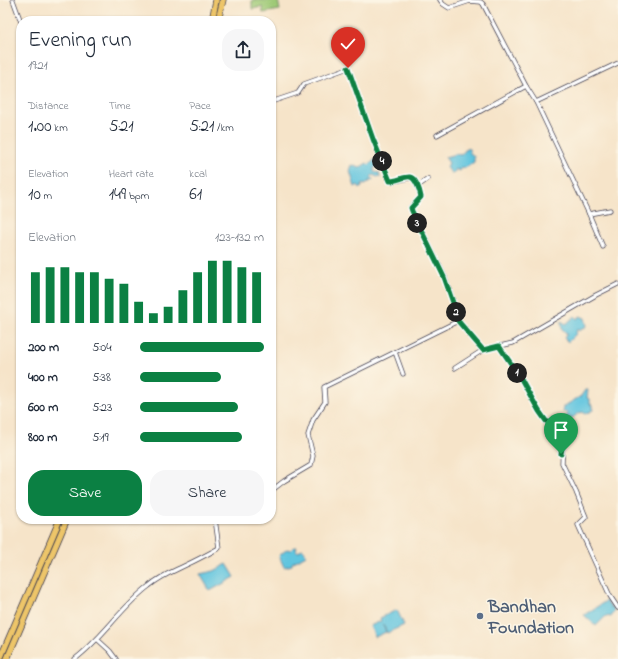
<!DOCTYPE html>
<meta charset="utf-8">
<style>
:root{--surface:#fff;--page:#f6f6f7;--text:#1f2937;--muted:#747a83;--accent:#0b8043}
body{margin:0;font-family:"Indie Flower",sans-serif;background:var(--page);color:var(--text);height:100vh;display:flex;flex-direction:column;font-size:15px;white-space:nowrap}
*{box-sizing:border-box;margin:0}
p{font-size:13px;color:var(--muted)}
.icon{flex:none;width:22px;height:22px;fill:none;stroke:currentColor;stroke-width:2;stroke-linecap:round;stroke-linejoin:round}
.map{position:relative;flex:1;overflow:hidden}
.side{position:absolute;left:16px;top:16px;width:260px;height:508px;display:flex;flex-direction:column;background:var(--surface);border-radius:16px;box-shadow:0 1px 3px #0004}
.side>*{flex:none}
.pin{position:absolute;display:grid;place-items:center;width:34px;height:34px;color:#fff;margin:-41px -17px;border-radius:50% 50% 50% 0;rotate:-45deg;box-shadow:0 0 4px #0007}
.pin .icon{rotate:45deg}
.km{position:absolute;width:20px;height:20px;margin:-10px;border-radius:50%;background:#222;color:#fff;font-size:11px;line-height:20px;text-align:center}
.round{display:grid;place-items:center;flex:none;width:42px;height:42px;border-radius:16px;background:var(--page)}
.overview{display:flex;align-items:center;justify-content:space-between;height:68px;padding:0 12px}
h1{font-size:22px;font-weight:600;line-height:30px}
.figures{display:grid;grid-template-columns:repeat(3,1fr);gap:6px;height:68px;padding:4px 12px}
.figures div{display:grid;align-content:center}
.figures b{font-size:17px;font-weight:600}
.figures small{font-size:11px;font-weight:400}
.figures p{font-size:11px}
.chart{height:112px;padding:8px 12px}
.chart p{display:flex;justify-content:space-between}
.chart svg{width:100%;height:72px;margin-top:4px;stroke:var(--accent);stroke-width:6}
.button{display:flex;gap:8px;margin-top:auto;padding:8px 12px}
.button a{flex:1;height:46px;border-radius:16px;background:var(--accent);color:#fff;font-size:16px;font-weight:600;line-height:46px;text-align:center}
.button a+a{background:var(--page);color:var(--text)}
ul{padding:0 12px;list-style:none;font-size:13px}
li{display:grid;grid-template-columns:64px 48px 1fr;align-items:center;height:30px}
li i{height:10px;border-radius:5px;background:var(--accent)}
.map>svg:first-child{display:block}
.green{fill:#9ec976;stroke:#607658}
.water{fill:#61c5df;stroke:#42748d}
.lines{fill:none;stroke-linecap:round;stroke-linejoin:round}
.minor-casing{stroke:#423f50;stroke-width:5}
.highway-casing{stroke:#423f50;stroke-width:7}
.minor{stroke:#fff;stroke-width:3.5}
.highway{stroke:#edc569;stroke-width:5.5}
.route-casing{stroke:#fff;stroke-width:8}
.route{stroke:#0b8043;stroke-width:5}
.service-dot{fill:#5c6f8a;stroke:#fcf5e5;stroke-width:1.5}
.labels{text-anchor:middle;stroke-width:3;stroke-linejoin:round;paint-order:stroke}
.service-label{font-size:18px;font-weight:bold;fill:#4e5e75;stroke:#fcf5e5;text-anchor:start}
</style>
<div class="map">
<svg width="618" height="659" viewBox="0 0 618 659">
<rect width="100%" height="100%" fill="#fcf5e5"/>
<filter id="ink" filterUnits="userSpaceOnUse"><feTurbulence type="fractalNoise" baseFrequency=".025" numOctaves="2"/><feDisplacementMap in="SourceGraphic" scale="8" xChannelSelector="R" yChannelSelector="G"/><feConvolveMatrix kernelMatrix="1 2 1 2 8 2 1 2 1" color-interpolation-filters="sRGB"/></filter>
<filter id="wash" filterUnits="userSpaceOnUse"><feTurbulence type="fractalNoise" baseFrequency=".012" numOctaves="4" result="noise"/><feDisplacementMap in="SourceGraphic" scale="16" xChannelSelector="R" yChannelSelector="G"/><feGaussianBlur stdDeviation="0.9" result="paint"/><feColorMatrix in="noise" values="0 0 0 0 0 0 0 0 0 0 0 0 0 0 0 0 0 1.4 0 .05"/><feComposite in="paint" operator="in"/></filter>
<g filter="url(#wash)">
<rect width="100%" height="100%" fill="#f6e4c9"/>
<path class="green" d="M252,0H278L280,10L263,13L262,7L252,9Z"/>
<g class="water">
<path d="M467,148L469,149L470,153L474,156V162L465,168L462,167L460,171L456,169L454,173H451L447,167L449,163L445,157L456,154L461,155Z"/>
<path d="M376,158L375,161V164L379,165L374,168V172L379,173L380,178L373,175L371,177L373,179L372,181L369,180L370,182L366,183V185L362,184V187L360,188L358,185L355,187L350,171L352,165L359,168L367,163L369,165Z"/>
<path d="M575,316L578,319L580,316L585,318L587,326L579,331L577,329L576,334L568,342L564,338L567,334L562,329L561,321L566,324Z"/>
<path d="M585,390H588L587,398L590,399V404L593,405V410L585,414L583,412L579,413L568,421L565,416L567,415L566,412H563V407L581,396Z"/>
<path d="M294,547H297L296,550L298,552L302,549L304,550L306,555L292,563V565L284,567L279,556L287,549L291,550Z"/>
<path d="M227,564L235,577L210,591L200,574L214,571Z"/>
<path d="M606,601L608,602L607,604L610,605V608L613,606L614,613H612L611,617L606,616L596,626L584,615Z"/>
<path d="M397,610L404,625L387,633L383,624L386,632L375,637L370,626L381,621L380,618Z"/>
</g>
</g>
<g filter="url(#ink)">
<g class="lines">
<defs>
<g id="minor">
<path d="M13,0L21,22"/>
<path d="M440,0L443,4L449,8L470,1L481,2L483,4L526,86L536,102L589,214L603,247"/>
<path d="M271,102L298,93L304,84L348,68L373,139L390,181C411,182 412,166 421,197L411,207L412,211L445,277L458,317V321"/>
<path d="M536,102L618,63"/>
<path d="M437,135L526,86"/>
<path d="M418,186L428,179"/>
<path d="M589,214L610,210"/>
<path d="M499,346L520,377L539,411L546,421L553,425L561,432L563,441L562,463L576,492L586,517L578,525L610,596L618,608"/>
<path d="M395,352L403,374"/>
<path d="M455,368L483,350"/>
<path d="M271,491L284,481L311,465L313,456L308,435L313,420L325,402L324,387L458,321L483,350L513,343L596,295L618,284"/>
<path d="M97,639L110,651L116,659"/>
<path d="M75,659C103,638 121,607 149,586C162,575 172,572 186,565C197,560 208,554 219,548L215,519"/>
</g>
<g id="highway">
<path d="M212,21L216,0"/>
<path d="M218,21L223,0"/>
<path d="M0,659L60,519"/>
<path d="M7,659L67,519"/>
</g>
</defs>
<use href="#minor" class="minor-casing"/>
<use href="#highway" class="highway-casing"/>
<use href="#minor" class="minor"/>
<use href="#highway" class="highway"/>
</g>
</g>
<g class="lines" filter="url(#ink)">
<defs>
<path id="route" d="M348,68L373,139L390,181C396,181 406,176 410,177C416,178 420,191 421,197L411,208L412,211L444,277L458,317V321L483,350L499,346L520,377L539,411L546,421L554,425L561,432L563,441L561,454"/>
</defs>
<use href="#route" class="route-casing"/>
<use href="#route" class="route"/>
</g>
<circle class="service-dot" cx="480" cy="616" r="4"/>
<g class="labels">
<g class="service-label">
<text x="488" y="612">Bandhan<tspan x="488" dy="21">Foundation</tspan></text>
</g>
</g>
</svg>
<div class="pin" style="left:561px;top:454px;background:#1e9e55"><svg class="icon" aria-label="arrive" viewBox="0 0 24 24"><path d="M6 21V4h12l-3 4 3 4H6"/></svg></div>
<div class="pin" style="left:348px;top:68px;background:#d93025"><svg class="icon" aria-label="check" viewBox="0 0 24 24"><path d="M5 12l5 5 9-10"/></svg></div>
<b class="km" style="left:517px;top:373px">1</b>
<b class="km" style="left:456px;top:312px">2</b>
<b class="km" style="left:417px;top:223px">3</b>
<b class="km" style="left:382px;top:161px">4</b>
<section class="side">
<div class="overview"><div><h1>Evening run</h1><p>19:21</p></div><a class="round"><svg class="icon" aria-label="share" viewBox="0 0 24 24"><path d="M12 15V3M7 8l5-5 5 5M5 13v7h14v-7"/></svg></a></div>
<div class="figures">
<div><p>Distance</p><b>1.00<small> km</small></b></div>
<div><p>Time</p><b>5:21</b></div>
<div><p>Pace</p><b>5:21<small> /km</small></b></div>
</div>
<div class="figures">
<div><p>Elevation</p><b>10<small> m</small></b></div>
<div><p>Heart rate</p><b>149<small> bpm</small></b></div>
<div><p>kcal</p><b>61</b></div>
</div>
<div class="chart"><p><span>Elevation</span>123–132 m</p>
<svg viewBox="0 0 160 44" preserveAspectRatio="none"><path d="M5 44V13M15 44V10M25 44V10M35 44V13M45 44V13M55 44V17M65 44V20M75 44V31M85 44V38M95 44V34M105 44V24M115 44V13M125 44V6M135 44V6M145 44V10M155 44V13"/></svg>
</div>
<ul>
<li><b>200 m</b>5:04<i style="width:100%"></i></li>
<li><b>400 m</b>5:38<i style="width:65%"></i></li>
<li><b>600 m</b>5:23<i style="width:79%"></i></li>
<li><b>800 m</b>5:19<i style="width:82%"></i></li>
</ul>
<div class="button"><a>Save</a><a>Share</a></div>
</section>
</div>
